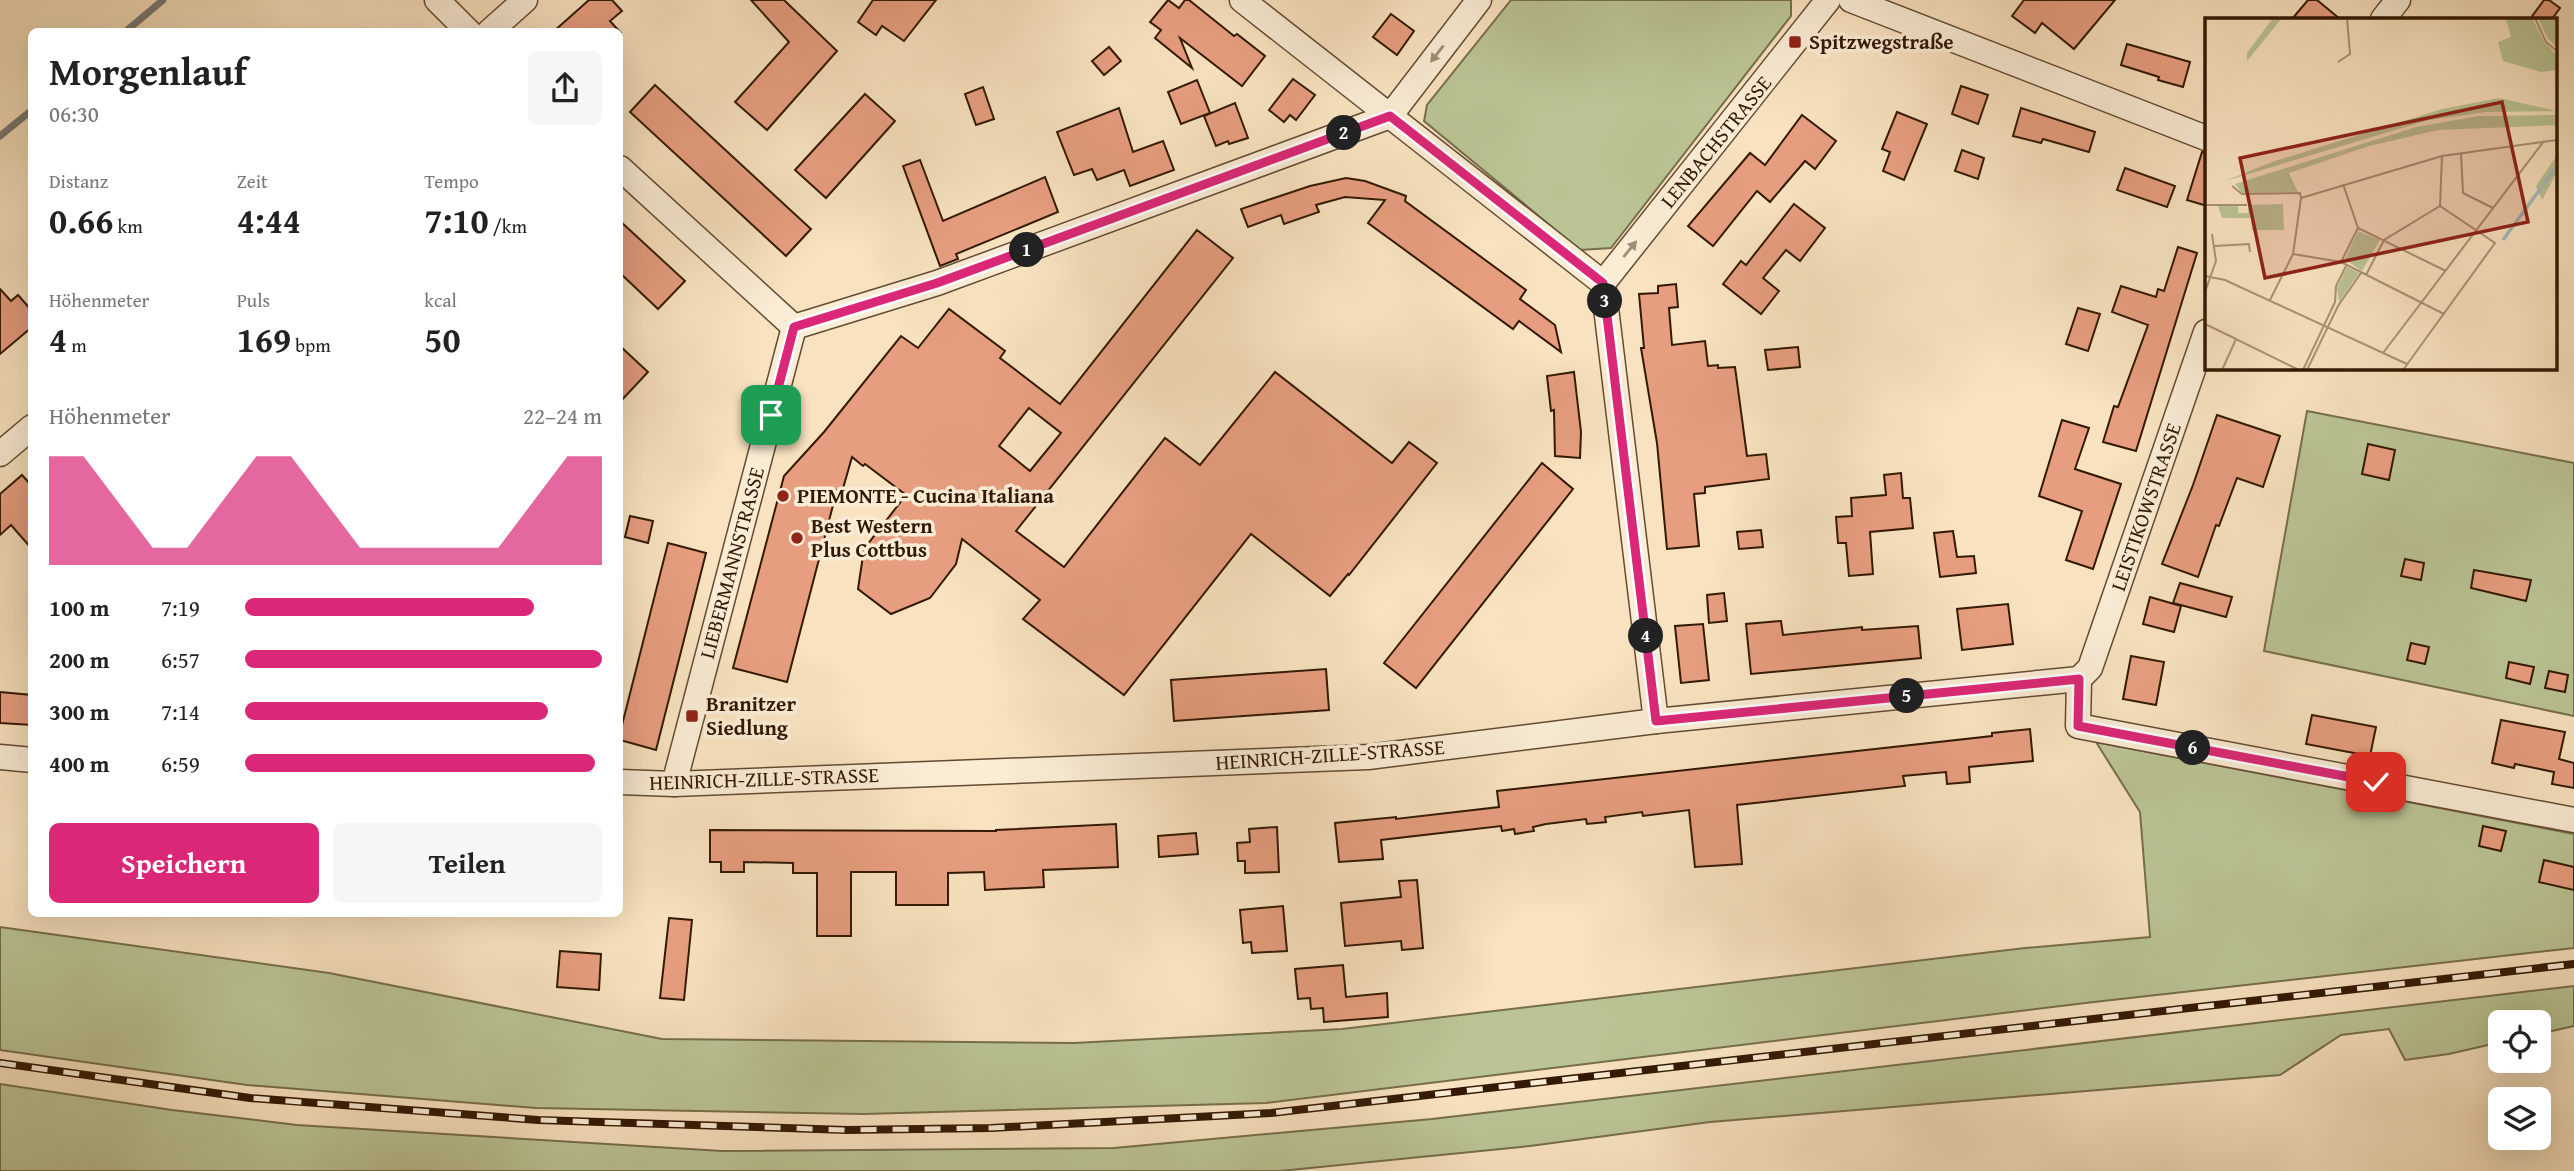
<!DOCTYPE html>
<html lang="de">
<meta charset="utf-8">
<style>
:root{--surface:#fff;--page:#f6f6f6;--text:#222;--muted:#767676;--accent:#db2777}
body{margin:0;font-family:"Gentium Book Plus",serif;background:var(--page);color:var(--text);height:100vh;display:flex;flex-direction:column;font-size:26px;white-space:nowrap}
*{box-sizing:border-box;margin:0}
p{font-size:23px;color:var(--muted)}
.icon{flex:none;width:38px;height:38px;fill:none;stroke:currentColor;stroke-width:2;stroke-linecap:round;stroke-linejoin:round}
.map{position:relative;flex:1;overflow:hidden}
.details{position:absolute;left:28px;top:28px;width:595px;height:889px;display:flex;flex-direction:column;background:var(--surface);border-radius:10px;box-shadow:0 7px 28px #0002}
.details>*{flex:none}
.controls{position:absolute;left:2488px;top:1010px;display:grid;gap:14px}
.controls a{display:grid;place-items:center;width:63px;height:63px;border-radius:10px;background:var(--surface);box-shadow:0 7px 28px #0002;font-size:35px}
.pin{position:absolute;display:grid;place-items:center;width:60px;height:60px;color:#fff;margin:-30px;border-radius:14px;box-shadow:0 4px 10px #0006}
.km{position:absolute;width:35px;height:35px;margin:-18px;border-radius:50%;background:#222;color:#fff;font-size:19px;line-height:35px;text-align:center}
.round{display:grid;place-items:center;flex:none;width:74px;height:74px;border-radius:10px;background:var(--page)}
.summary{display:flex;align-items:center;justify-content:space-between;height:119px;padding:0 21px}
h1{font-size:38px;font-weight:600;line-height:52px}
.figures{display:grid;grid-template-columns:repeat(3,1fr);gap:10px;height:119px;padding:7px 21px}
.figures div{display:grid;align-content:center}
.figures b{font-size:35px;font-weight:600}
.figures small{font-size:19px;font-weight:400}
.figures p{font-size:19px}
.chart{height:196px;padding:14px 21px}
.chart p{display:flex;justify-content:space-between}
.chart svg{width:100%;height:126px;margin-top:7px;fill:var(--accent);opacity:.7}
.cta{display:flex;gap:14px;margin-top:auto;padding:14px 21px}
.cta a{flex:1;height:80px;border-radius:10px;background:var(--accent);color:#fff;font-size:28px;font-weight:600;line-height:80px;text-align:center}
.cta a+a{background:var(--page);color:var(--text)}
ul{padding:0 21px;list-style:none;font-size:23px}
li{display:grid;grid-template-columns:112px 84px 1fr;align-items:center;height:52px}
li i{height:18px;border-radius:9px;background:var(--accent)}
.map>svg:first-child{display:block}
.green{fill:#bbc494;stroke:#776e4c;stroke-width:2}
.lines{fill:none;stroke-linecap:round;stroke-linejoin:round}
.stream{stroke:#767a73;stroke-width:7}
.building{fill:#e79e80;stroke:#331903;stroke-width:2;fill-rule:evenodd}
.minor-casing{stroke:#644b32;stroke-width:27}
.minor{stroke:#faecd5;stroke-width:24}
.rail-casing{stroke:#331903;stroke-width:8}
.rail{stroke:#faecd5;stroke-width:5;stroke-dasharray:16;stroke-linecap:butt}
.oneway{fill:#a08d76}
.route-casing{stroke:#fff;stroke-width:14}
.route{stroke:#db2777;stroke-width:9}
.poi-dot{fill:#8f2418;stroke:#faecd5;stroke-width:2.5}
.labels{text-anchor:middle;stroke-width:7;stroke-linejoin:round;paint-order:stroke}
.poi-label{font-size:21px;font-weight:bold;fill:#331903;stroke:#faecd5;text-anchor:start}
.street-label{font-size:21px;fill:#331903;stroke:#faecd5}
.inset-river{fill:none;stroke:#a2bbbd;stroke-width:3.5}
.inset-road{fill:none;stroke:#a99274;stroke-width:2}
.view{fill:#8f2418;fill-opacity:0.15;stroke:#8f2418;stroke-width:3.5}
.inset-edge{fill:none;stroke:#331903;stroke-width:3.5}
</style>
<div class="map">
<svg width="2574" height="1171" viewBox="0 0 2574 1171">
<rect width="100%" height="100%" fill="#f8e2bf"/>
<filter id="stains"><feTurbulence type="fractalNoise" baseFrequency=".00286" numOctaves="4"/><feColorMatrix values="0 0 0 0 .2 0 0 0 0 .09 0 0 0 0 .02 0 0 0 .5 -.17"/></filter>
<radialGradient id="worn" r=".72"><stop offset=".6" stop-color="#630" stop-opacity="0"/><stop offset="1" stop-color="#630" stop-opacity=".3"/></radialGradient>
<g class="green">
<path d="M1511,0H1791V16L1611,248L1580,250L1424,121L1427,105Z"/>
<path d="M2307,411L2574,463V716L2264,651Z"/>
<path d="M2096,742L2574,834V948L2094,1002L1266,1103L864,1114L536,1108L247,1085L0,1050V927L329,973L662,1039L1074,1043L1342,1029L2025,948L2150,937L2140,812Z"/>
<path d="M2574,986V1026L2539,1034V1022H2501V1042L2449,1054L2405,1060L2389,1029L2341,1035L2280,1075L1710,1122L1530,1146L1280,1171H0V1084L172,1110L297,1125L722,1151L1114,1148L1432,1119Z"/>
</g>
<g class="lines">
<g class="stream">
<path d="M125,32L163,0"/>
<path d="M0,136L32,110"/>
</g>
</g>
<g class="building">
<path d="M589,0H612L622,11L610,21L620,32H553Z"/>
<path d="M751,0H784L837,51L767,130L735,102L789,42Z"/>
<path d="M873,0H936L904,41L882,26L876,35L858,22Z"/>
<path d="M1168,0L1179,8L1185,0H1189L1234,36L1237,34L1265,56L1242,86L1180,38L1192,68L1155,38L1161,30L1150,22Z"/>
<path d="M2024,0H2115L2074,49L2042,23L2035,33L2012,16Z"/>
<path d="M2308,0H2317L2340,19H2292Z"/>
<path d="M2544,0H2549L2560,8L2552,19H2530Z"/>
<path d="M1391,14L1414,31L1397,55L1373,37Z"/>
<path d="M2127,44L2190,62L2183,87L2158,80L2159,77L2121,65Z"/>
<path d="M1109,47L1121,61L1104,75L1092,61Z"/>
<path d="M1293,79L1315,95L1296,120L1290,115L1284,122L1269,110Z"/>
<path d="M1197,80L1210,113L1181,124L1168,92Z"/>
<path d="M655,85L811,229L786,256L630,112Z"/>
<path d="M1961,86L1988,95L1978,124L1952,114Z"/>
<path d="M983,87L994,119L976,125L965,94Z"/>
<path d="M865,94L895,121L826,198L795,170Z"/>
<path d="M1235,103L1248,138L1229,144L1228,141L1216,146L1204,116Z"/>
<path d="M1119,108L1133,152L1163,141L1174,170L1130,186L1124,170L1097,180L1092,169L1074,175L1057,132Z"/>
<path d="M2021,108L2095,132L2089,152L2043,139L2041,143L2013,136Z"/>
<path d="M1897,112L1927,124L1904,180L1883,171L1890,152L1882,149Z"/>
<path d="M1802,115L1836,141L1815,169L1805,161L1770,202L1757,191L1713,246L1688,226L1750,153L1765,165Z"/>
<path d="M1962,150L1984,158L1978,179L1955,171Z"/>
<path d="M2202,152L2207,153V206L2187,200Z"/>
<path d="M920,160L943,221L1045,177L1058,212L956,254L958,259L940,266L903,166Z"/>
<path d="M2125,168L2175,186L2167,207L2117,190Z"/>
<path d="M1346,178L1365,181L1406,196L1405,201L1526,290L1520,299L1555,325L1561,352L1519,321L1513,329L1368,223L1385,200L1345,197L1316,205L1319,212L1284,224L1281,215L1248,227L1241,209L1310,186Z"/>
<path d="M1794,204L1825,228L1800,261L1786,250L1763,278L1779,291L1761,314L1723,284L1741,261L1746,265Z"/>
<path d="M620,221L685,281L658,309L620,273Z"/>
<path d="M1197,230L1233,258L1016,531L1064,567L1165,438L1200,465L1275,372L1392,463L1409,442L1437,463L1349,575L1348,574L1330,596L1251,534L1124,695L1023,619L1040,600L962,539L956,564L930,598L891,614L858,589L864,549L906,495L865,464L863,466L852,457L842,492L837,490L787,682L733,668L784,476L824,432L901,336L918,348L949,309L1005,351L1000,358L1060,404ZM1029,408L1061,433L1030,471L999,446Z"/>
<path d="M2178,247L2197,253L2136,451L2103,442L2114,406L2118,407L2148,325L2112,312L2121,286L2156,297L2158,289L2164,291Z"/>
<path d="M1676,284L1678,307L1669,308L1672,345L1705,341L1708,366L1718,365V368L1735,367L1747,456L1766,454L1769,479L1705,487V493L1694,494L1699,546L1667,549L1657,443L1641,348H1644L1639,294L1658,293V286Z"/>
<path d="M0,289L11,301L18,295L32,311V327L0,354Z"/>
<path d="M2078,308L2100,314L2088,351L2066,344Z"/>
<path d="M620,346L648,372L620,402Z"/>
<path d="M1798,347L1800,367L1768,370L1765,350Z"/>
<path d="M1574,372L1581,432L1580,458L1555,456L1554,410L1551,411L1547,376Z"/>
<path d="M2217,415L2280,436L2263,487L2237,478L2219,526L2216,525L2198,577L2162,564L2193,485Z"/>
<path d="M2062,420L2089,428L2075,469L2121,484L2093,569L2066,560L2082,511L2039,496Z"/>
<path d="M2368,444L2395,450L2389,480L2362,474Z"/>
<path d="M1542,463L1573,489L1416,688L1384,663Z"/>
<path d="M1901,473L1903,498H1910L1913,528L1870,532L1873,574L1849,576L1846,543H1838L1836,517L1852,516L1851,498L1886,495L1884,475Z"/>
<path d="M22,475L32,486V549L11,525L0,535V494Z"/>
<path d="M630,516L653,521L648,543L625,537Z"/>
<path d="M1761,530L1763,547L1739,549L1737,532Z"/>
<path d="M1953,531L1957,557L1974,556L1976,573L1940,577L1934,533Z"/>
<path d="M668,543L706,553L656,750L620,740V733Z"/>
<path d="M2405,559L2424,563L2421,580L2401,576Z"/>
<path d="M2474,570L2531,580L2526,601L2471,588Z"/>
<path d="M2180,583L2232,597L2226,617L2173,603Z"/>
<path d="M1724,593L1727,621L1709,623L1707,595Z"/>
<path d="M2150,597L2181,606L2174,632L2143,624Z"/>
<path d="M2008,604L2013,644L1962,650L1957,609Z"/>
<path d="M1781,621L1783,635L1862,627V630L1918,626L1921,658L1751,674L1746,624Z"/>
<path d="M1703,624L1709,680L1681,683L1675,626Z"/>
<path d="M2411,643L2429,647L2425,664L2407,660Z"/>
<path d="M2131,656L2164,662L2156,705L2123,699Z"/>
<path d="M2509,662L2534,667L2530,684L2506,678Z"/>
<path d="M1326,669L1329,710L1174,721L1171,680Z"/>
<path d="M2549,671L2568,675L2565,692L2545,688Z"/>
<path d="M0,692L32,695V725L0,723Z"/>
<path d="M2312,715L2376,727L2370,756L2306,744Z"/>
<path d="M2501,720L2565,732L2559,759L2574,763V788L2552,784L2554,772L2515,764L2514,768L2492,763Z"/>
<path d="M2030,729L2033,761L1969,767L1970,782L1947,784L1946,772L1903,776L1905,786L1737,805L1742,864L1695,867L1689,810L1643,816L1642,812L1605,817L1606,822L1587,824L1586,819L1546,824L1533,827L1534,831L1515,834L1514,829L1502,831L1501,826L1381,840L1383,859L1339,862L1335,823L1396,817V819L1499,807L1497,791L1992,736V733Z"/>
<path d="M1116,824L1118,867L1043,870L1044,887L985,890L984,872L948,873V905H896V872H851V936H817V873H793V863L744,862V872H721V862H710V830L996,831V830Z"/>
<path d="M2483,826L2506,831L2501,851L2479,846Z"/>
<path d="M1277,827L1279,872L1245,873V861H1238L1237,843L1250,842L1249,829Z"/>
<path d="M1196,833L1198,854L1159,857L1158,836Z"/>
<path d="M2544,860L2574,867V890L2539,882Z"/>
<path d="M1417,880L1423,948L1402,950L1401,941L1345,946L1341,903L1401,897L1399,881Z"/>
<path d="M1283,906L1287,951L1252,953L1251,942L1243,943L1240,910Z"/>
<path d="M669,918L692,920L684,1000L660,998Z"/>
<path d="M560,951L601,954L599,990L557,987Z"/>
<path d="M1343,965L1346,997L1387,993L1388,1017L1324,1022L1323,1008L1311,1009L1310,998L1298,999L1295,969Z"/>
</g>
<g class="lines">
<defs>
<g id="minor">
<path d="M437,0L469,32"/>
<path d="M1242,0L1603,283"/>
<path d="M1851,0L2206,138"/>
<path d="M2383,19L2398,0"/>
<path d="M489,32L525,0"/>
<path d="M620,168L794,327"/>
<path d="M794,327L937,283L1390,116L1479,0"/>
<path d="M0,454L32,427"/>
<path d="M2079,679L2078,726L2574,820"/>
<path d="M2079,679L2090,668L2206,332"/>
<path d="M1656,721L1603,283L1828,0"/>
<path d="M0,757L32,760"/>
<path d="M620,782L674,784L1368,757L1656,721L2079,679"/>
<path d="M674,784L794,327"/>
</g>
</defs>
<use href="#minor" class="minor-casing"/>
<use href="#minor" class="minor"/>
<defs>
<path id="rail" d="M0,1063L250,1098L538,1120L847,1130L991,1128L1271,1113L2574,964"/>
</defs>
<use href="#rail" class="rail-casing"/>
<use href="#rail" class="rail"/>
</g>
<defs><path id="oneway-solid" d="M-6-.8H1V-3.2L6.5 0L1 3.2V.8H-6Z" transform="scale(1.75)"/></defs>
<g class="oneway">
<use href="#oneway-solid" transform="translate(1437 54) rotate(128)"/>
<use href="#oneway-solid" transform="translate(1630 249) rotate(-51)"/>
</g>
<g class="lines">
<defs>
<path id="route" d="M771,415L794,327L937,283L1390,116L1603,283L1656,721L2079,679L2078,726L2376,782"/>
</defs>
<use href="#route" class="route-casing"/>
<use href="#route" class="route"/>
</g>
<g class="poi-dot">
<rect x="1788" y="35" width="14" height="14" rx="3.5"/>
<circle cx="783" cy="496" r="7"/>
<circle cx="797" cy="538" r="7"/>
<rect x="685" y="709" width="14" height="14" rx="3.5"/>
</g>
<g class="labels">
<g class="poi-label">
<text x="1809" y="49">Spitzwegstraße</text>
<text x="797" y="503">PIEMONTE - Cucina Italiana</text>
<text x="811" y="533">Best Western<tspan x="811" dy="24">Plus Cottbus</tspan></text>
<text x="706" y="711">Branitzer<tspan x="706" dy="24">Siedlung</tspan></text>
</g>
<g class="street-label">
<text transform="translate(1716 142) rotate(-51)" y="7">LENBACHSTRASSE</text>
<text transform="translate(2146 507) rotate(-71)" y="7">LEISTIKOWSTRASSE</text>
<text transform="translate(732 563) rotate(-75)" y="7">LIEBERMANNSTRASSE</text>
<text transform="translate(1330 755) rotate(-4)" y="7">HEINRICH-ZILLE-STRASSE</text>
<text transform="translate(764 779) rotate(-2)" y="7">HEINRICH-ZILLE-STRASSE</text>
</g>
</g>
<g transform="translate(2205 18)">
<rect width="352" height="352" fill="#f8e2bf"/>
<path d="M68,0H77L42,43V35ZM301,0H327L339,24L352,37V52L336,54L298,43L293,24L306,19ZM333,0H352V29L343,21ZM294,80L352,93L281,94L224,102L20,163L67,144L237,91ZM352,97V107L233,112L164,128L84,155L93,174L37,175L30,166L211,109L274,98ZM352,137V154L337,182L331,168ZM78,186L79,212H47L46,200H17L13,188H33V195H43V187ZM153,213L175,222L157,253L140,241ZM142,249L154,255L134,284L132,270Z" fill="#bbc494"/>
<path class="inset-river" d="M337,168L352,148M298,222L336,170"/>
<path class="inset-road" d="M330,0L341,24L352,33M133,44L145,36L142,0M256,135L258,175L288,190M27,168L37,176L95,175L96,180M96,180L237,138L352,122M0,187H42M235,188L237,138M153,210L241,253M10,228L44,226L45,234M88,236L136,244L239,296M136,244L153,210L138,166M161,257L179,222L235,188M0,258L20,262L202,346M0,274L11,243L7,216M65,282L88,236L96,180M0,306L31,321M178,335L339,123M17,352L31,321L94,352M98,352L130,284L131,268L141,248M102,352L133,288L156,255M198,352L290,225L235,188"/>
<path class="view" d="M297,84L323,204L60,260L35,140Z"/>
<rect width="352" height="352" class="inset-edge"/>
</g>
<rect width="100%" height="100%" filter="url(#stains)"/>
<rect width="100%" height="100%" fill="url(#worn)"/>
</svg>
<div class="controls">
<a><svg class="icon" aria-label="locate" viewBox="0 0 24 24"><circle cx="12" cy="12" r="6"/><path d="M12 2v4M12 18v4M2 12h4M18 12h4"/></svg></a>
<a><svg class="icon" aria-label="layers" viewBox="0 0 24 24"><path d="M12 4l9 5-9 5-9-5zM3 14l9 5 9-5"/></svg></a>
</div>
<div class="pin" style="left:771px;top:415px;background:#1e9e55"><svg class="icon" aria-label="arrive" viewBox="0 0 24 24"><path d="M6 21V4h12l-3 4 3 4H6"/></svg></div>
<div class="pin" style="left:2376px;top:782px;background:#d93025"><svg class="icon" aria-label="check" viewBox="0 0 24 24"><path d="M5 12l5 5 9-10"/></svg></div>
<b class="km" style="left:1027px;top:250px">1</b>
<b class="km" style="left:1344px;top:133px">2</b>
<b class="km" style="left:1605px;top:301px">3</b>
<b class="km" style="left:1646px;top:636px">4</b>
<b class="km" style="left:1907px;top:696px">5</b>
<b class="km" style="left:2193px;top:748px">6</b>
<section class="details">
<div class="summary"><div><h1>Morgenlauf</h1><p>06:30</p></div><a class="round"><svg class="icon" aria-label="share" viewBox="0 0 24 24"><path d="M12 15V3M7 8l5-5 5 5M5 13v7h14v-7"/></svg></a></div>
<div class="figures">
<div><p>Distanz</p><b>0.66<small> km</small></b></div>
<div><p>Zeit</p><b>4:44</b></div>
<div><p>Tempo</p><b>7:10<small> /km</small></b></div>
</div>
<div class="figures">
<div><p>Höhenmeter</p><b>4<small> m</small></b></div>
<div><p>Puls</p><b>169<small> bpm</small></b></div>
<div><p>kcal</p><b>50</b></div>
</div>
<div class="chart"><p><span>Höhenmeter</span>22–24 m</p>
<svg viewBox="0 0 160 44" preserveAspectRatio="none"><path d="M0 44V6L10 6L20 22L30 38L40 38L50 22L60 6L70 6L80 22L90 38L100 38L110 38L120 38L130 38L140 22L150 6L160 6V44z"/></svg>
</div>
<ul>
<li><b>100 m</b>7:19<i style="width:81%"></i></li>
<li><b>200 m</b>6:57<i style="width:100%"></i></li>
<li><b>300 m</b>7:14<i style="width:85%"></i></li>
<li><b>400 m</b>6:59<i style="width:98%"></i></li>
</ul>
<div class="cta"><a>Speichern</a><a>Teilen</a></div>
</section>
</div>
